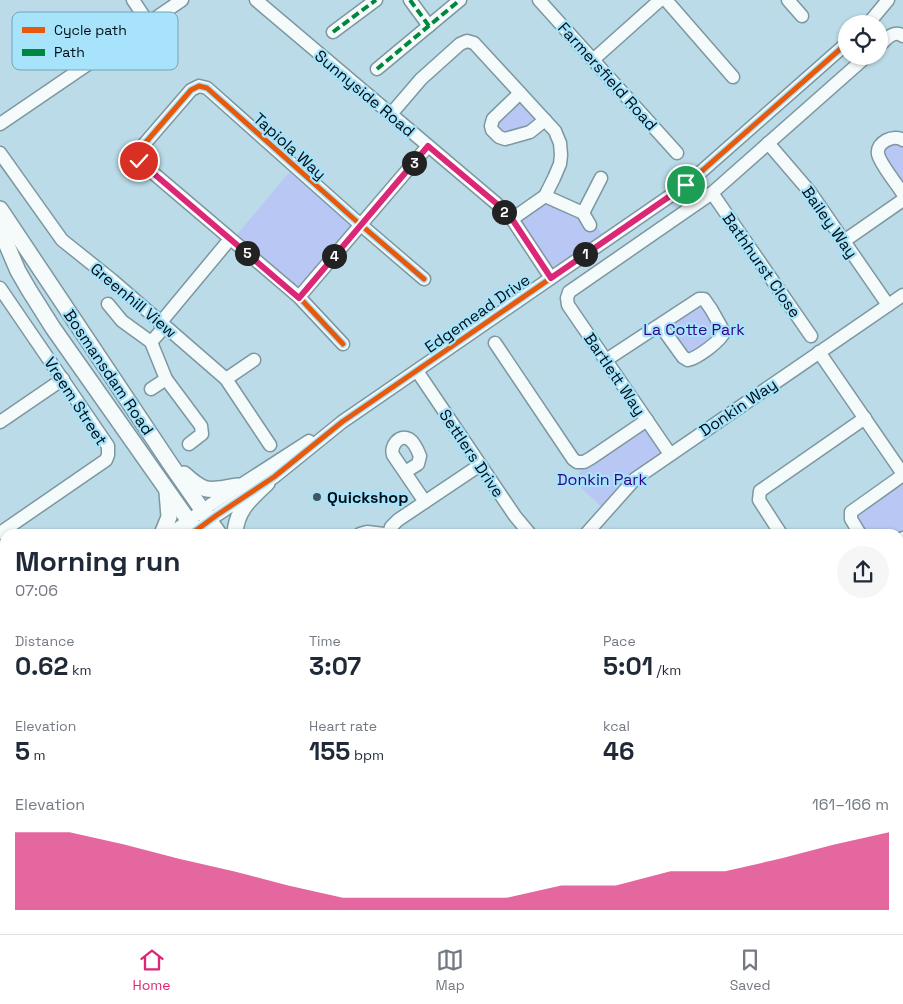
<!DOCTYPE html>
<meta charset="utf-8">
<style>
:root{--surface:#fff;--page:#f6f6f7;--text:#1f2937;--muted:#747a83;--line:#e0e1e3;--accent:#db2777}
body{margin:0;font-family:"Space Grotesk",sans-serif;background:var(--page);color:var(--text);height:100vh;display:flex;flex-direction:column;font-size:19px;white-space:nowrap}
*{box-sizing:border-box;margin:0}
p{font-size:16px;color:var(--muted)}
.icon{flex:none;width:28px;height:28px;fill:none;stroke:currentColor;stroke-width:2;stroke-linecap:round;stroke-linejoin:round}
.map{position:relative;flex:1;overflow:hidden}
.panel{position:absolute;left:0px;top:529px;width:904px;height:406px;display:flex;flex-direction:column;background:var(--surface);border-radius:15px 15px 0 0;box-shadow:0 1px 4px #0004}
.panel>*{flex:none}
.buttons{position:absolute;left:838px;top:15px;display:grid;gap:10px}
.buttons a{display:grid;place-items:center;width:50px;height:50px;border-radius:50%;background:var(--surface);box-shadow:0 1px 4px #0004;font-size:25px}
.pin{position:absolute;display:grid;place-items:center;width:42px;height:42px;color:#fff;margin:-21px;border:2px solid #fff;border-radius:50%;box-shadow:0 1px 5px #0007}
.km{position:absolute;width:25px;height:25px;margin:-12px;border-radius:50%;background:#222;color:#fff;font-size:14px;line-height:25px;text-align:center}
.round{display:grid;place-items:center;flex:none;width:52px;height:52px;border-radius:26px;background:var(--page)}
.headline{display:flex;align-items:center;justify-content:space-between;height:85px;padding:0 15px}
h1{font-size:28px;font-weight:700;line-height:38px}
.metrics{display:grid;grid-template-columns:repeat(3,1fr);gap:8px;height:85px;padding:5px 15px}
.metrics div{display:grid;align-content:center}
.metrics b{font-size:25px;font-weight:700}
.metrics small{font-size:14px;font-weight:400}
.metrics p{font-size:14px}
.chart{height:140px;padding:10px 15px}
.chart p{display:flex;justify-content:space-between}
.chart svg{width:100%;height:90px;margin-top:5px;fill:var(--accent);opacity:.7}
.tabs{display:flex;justify-content:space-around;align-items:center;height:70px;border-top:1px solid var(--line);background:var(--surface);font-size:14px;color:var(--muted)}
.tabs a{display:grid;justify-items:center;gap:2px}
.tabs .on{color:var(--accent)}
.map>svg:first-child{display:block}
.green{fill:#b8c7f3}
.lines{fill:none;stroke-linecap:round;stroke-linejoin:round}
.minor-casing{stroke:#7d97a0;stroke-width:15}
.major-casing{stroke:#7d97a0;stroke-width:18}
.highway-casing{stroke:#7d97a0;stroke-width:20}
.minor{stroke:#f5fafb;stroke-width:12}
.major{stroke:#f5fafb;stroke-width:15}
.highway{stroke:#f5fafb;stroke-width:18}
.quiet{stroke:#00873e;stroke-width:4;stroke-dasharray:8 4;stroke-linecap:butt}
.cycleway-casing{stroke:#a7e3fa;stroke-width:8}
.cycleway{stroke:#e8590c;stroke-width:5}
.route-casing{stroke:#fff;stroke-width:10}
.route{stroke:#db2777;stroke-width:6}
.poi-dot{fill:#415660;stroke:#a7e3fa;stroke-width:2}
.labels{text-anchor:middle;stroke-width:4.5;stroke-linejoin:round;paint-order:stroke}
.street-label{font-size:16px;fill:#000f17;stroke:#a7e3fa}
.park-label{font-size:16px;fill:#310389;stroke:#a7e3fa}
.poi-label{font-size:16px;font-weight:bold;fill:#000f17;stroke:#a7e3fa;text-anchor:start}
.key{fill:#a7e3fa;stroke:#75a3b6;stroke-width:1}
.key-label{font-size:14px;fill:#000f17}
</style>
<div class="map">
<svg width="903" height="934" viewBox="0 0 903 934">
<rect width="100%" height="100%" fill="#badbe7"/>
<g class="green">
<path d="M519,101L537,118L536,124L507,135L496,128V121Z"/>
<path d="M890,142L903,143V188L883,158V148Z"/>
<path d="M292,169L352,224V226L299,288H296L234,238Z"/>
<path d="M544,202L595,224L603,236L559,265L554,267L549,265L520,225L521,220Z"/>
<path d="M694,304H703L720,335L688,355L668,330L669,321Z"/>
<path d="M639,429H647L662,451L661,454L602,507L577,484L579,472L582,467Z"/>
<path d="M903,485V536L899,534H864L853,513Z"/>
</g>
<g class="lines">
<defs>
<g id="minor">
<path d="M133,0L145,18L150,22"/>
<path d="M256,0L497,204L512,219L551,278"/>
<path d="M410,0L429,26"/>
<path d="M539,0L677,153"/>
<path d="M666,0L733,77"/>
<path d="M788,0L802,16"/>
<path d="M868,24L888,0"/>
<path d="M333,32L376,0"/>
<path d="M879,46C886,40 893,29 903,36"/>
<path d="M594,59L660,0"/>
<path d="M377,69L460,0"/>
<path d="M520,93L493,119L491,126L492,130L499,137L505,139L530,132L545,120"/>
<path d="M391,114L421,79L460,44L467,41L474,43L555,131L560,143L561,155L560,164L554,178L545,196L512,219"/>
<path d="M0,124L182,0"/>
<path d="M903,140C894,134 876,142 878,154C880,164 897,184 903,194"/>
<path d="M768,143L810,192L888,305"/>
<path d="M0,153L62,240L112,280L226,379L270,445"/>
<path d="M712,193L811,336"/>
<path d="M545,196L583,213L590,225"/>
<path d="M583,213L601,178"/>
<path d="M844,241L903,200"/>
<path d="M0,288L108,446V455L106,460L0,533"/>
<path d="M299,297L428,146"/>
<path d="M108,304L122,321L151,342L166,379L201,426L202,434L189,444"/>
<path d="M151,342L161,331V322L230,239"/>
<path d="M495,343L573,459L577,462H584L591,458L647,420"/>
<path d="M343,344L299,297L139,161L138,155L140,149L191,90L199,86L207,88L354,219L424,279"/>
<path d="M819,352L903,474"/>
<path d="M606,360L699,299H704L711,309L724,332C721,341 697,358 688,360L683,357L660,325"/>
<path d="M417,371L515,516L530,534"/>
<path d="M226,379L254,360"/>
<path d="M151,389L166,379"/>
<path d="M0,422L63,379"/>
<path d="M670,454L568,305L567,298L569,292L712,193L867,56"/>
<path d="M405,472L418,464L420,456C418,451 414,442 409,439C399,434 390,446 393,455L425,502"/>
<path d="M170,534L210,505L309,441"/>
<path d="M191,534L217,515L274,477L342,422L686,185L846,44"/>
<path d="M360,534L367,532L384,534"/>
<path d="M389,534L391,527L398,520L480,465"/>
<path d="M586,534L635,479L903,295"/>
<path d="M781,534L759,500L760,491L865,418"/>
<path d="M860,534L851,519V512L903,475"/>
<path d="M899,540L903,538"/>
<path d="M899,608L903,607"/>
<path d="M0,653L5,660"/>
<path d="M899,684L903,683"/>
<path d="M899,744L903,742"/>
<path d="M0,746L5,742"/>
<path d="M0,807L5,804"/>
<path d="M899,812L903,811"/>
<path d="M0,832L5,918"/>
<path d="M143,930L152,934"/>
<path d="M11,934L16,930"/>
<path d="M84,934L86,930"/>
<path d="M176,934L182,930"/>
</g>
<g id="major">
<path d="M0,209L171,465L219,534"/>
<path d="M0,229L18,271L29,290L53,328L198,534"/>
<path d="M184,474C207,495 209,490 238,486"/>
<path d="M162,534L169,517L167,492"/>
<path d="M235,534C236,510 251,498 267,483"/>
<path d="M387,930L389,934"/>
<path d="M496,930L499,934"/>
</g>
<g id="highway">
<path d="M899,873L903,872"/>
<path d="M899,889L903,887"/>
<path d="M899,917L903,915"/>
<path d="M294,934L297,930"/>
<path d="M745,934L758,930"/>
<path d="M838,934L852,930"/>
</g>
</defs>
<use href="#minor" class="minor-casing"/>
<use href="#major" class="major-casing"/>
<use href="#highway" class="highway-casing"/>
<use href="#minor" class="minor"/>
<use href="#major" class="major"/>
<use href="#highway" class="highway"/>
<g class="quiet">
<path d="M410,0L429,26"/>
<path d="M333,32L376,0"/>
<path d="M377,69L460,0"/>
</g>
<defs>
<g id="cycleway">
<path d="M343,344L299,297L139,161L138,155L140,149L191,90L199,86L207,88L354,219L424,279"/>
<path d="M191,534L217,515L274,477L342,422L686,185L846,44"/>
</g>
</defs>
<use href="#cycleway" class="cycleway-casing"/>
<use href="#cycleway" class="cycleway"/>
</g>
<g class="lines">
<defs>
<path id="route" d="M139,161L299,298L428,146L497,204L512,219L551,278L686,185"/>
</defs>
<use href="#route" class="route-casing"/>
<use href="#route" class="route"/>
</g>
<circle class="poi-dot" cx="317" cy="497" r="5"/>
<g class="labels">
<g class="street-label">
<text transform="translate(608 76) rotate(48)" y="6">Farmersfield Road</text>
<text transform="translate(365 93) rotate(40)" y="6">Sunnyside Road</text>
<text transform="translate(290 146) rotate(42)" y="6">Tapiola Way</text>
<text transform="translate(830 222) rotate(55)" y="6">Bailey Way</text>
<text transform="translate(762 265) rotate(55)" y="6">Bathhurst Close</text>
<text transform="translate(134 300) rotate(40)" y="6">Greenhill View</text>
<text transform="translate(477 313) rotate(-35)" y="6">Edgemead Drive</text>
<text transform="translate(109 372) rotate(56)" y="6">Bosmansdam Road</text>
<text transform="translate(615 374) rotate(56)" y="6">Bartlett Way</text>
<text transform="translate(76 401) rotate(57)" y="6">Vreem Street</text>
<text transform="translate(738 407) rotate(-34)" y="6">Donkin Way</text>
<text transform="translate(472 453) rotate(56)" y="6">Settlers Drive</text>
</g>
<g class="park-label">
<text x="694" y="335">La Cotte Park</text>
<text x="602" y="485">Donkin Park</text>
</g>
<g class="poi-label">
<text x="327" y="503">Quickshop</text>
</g>
</g>
<rect x="12" y="12" width="166" height="58" rx="8" class="key"/>
<rect x="22" y="27" width="23" height="6" fill="#e8590c"/>
<rect x="22" y="49" width="23" height="7" fill="#00873e"/>
<g class="key-label">
<text x="54" y="35">Cycle path</text>
<text x="54" y="57">Path</text>
</g>
</svg>
<div class="buttons">
<a><svg class="icon" aria-label="locate" viewBox="0 0 24 24"><circle cx="12" cy="12" r="6"/><path d="M12 2v4M12 18v4M2 12h4M18 12h4"/></svg></a>
</div>
<div class="pin" style="left:686px;top:185px;background:#1e9e55"><svg class="icon" aria-label="arrive" viewBox="0 0 24 24"><path d="M6 21V4h12l-3 4 3 4H6"/></svg></div>
<div class="pin" style="left:139px;top:161px;background:#d93025"><svg class="icon" aria-label="check" viewBox="0 0 24 24"><path d="M5 12l5 5 9-10"/></svg></div>
<b class="km" style="left:585px;top:254px">1</b>
<b class="km" style="left:504px;top:212px">2</b>
<b class="km" style="left:414px;top:163px">3</b>
<b class="km" style="left:334px;top:256px">4</b>
<b class="km" style="left:247px;top:253px">5</b>
<section class="panel">
<div class="headline"><div><h1>Morning run</h1><p>07:06</p></div><a class="round"><svg class="icon" aria-label="share" viewBox="0 0 24 24"><path d="M12 15V3M7 8l5-5 5 5M5 13v7h14v-7"/></svg></a></div>
<div class="metrics">
<div><p>Distance</p><b>0.62<small> km</small></b></div>
<div><p>Time</p><b>3:07</b></div>
<div><p>Pace</p><b>5:01<small> /km</small></b></div>
</div>
<div class="metrics">
<div><p>Elevation</p><b>5<small> m</small></b></div>
<div><p>Heart rate</p><b>155<small> bpm</small></b></div>
<div><p>kcal</p><b>46</b></div>
</div>
<div class="chart"><p><span>Elevation</span>161–166 m</p>
<svg viewBox="0 0 160 44" preserveAspectRatio="none"><path d="M0 44V6L10 6L20 12L30 19L40 25L50 32L60 38L70 38L80 38L90 38L100 32L110 32L120 25L130 25L140 19L150 12L160 6V44z"/></svg>
</div>
</section>
</div>
<nav class="tabs">
<a class="on"><svg class="icon" aria-label="home" viewBox="0 0 24 24"><path d="M3 11l9-7 9 7M6 9v11h12V9"/></svg>Home</a>
<a><svg class="icon" aria-label="map" viewBox="0 0 24 24"><path d="M3 6l6-2 6 2 6-2v14l-6 2-6-2-6 2zM9 4v14M15 6v14"/></svg>Map</a>
<a><svg class="icon" aria-label="saved" viewBox="0 0 24 24"><path d="M7 4h10v16l-5-4-5 4z"/></svg>Saved</a>
</nav>
